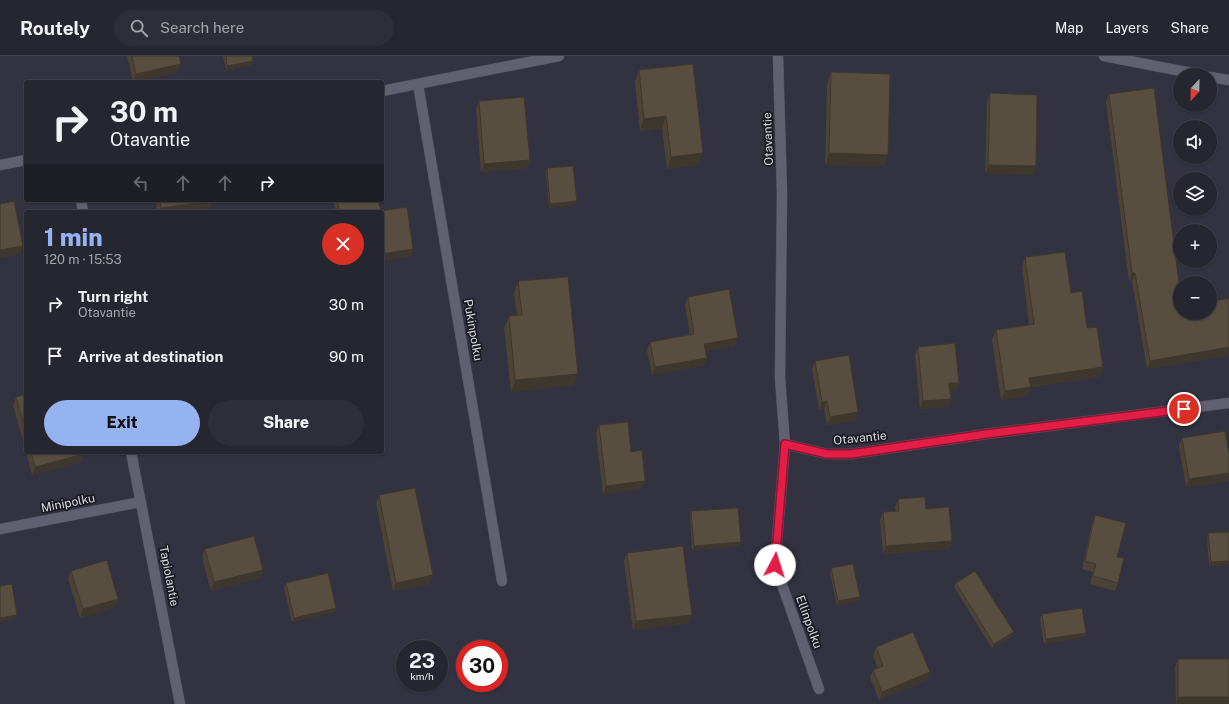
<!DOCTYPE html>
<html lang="en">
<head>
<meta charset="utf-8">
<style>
	body { margin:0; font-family:"Public Sans",sans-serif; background:#2e2e38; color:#f1f3f6; height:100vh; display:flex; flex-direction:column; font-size:15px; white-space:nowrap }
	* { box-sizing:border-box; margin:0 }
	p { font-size:13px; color:#a4a5ab }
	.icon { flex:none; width:22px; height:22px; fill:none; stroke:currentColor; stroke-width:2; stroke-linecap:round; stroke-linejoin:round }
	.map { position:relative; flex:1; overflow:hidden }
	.drawer { position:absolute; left:24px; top:154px; width:360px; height:244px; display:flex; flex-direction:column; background:#262630; border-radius:4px; box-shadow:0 1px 3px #0004,0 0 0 1px #42434c }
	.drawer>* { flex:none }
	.top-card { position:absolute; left:24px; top:24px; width:360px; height:122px; border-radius:4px; box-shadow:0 1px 3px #0004,0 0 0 1px #42434c; background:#262630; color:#f1f3f6; overflow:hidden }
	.needle { width:26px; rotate:202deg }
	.fabs { position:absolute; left:1173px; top:12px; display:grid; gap:8px }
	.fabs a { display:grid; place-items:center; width:44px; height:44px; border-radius:50%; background:#262630; box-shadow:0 1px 3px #0004,0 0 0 1px #42434c; font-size:20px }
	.speed { position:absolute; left:396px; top:584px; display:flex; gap:8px; font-size:20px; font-weight:700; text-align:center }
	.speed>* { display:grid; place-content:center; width:52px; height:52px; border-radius:50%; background:#262630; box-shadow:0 1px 3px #0004,0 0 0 1px #42434c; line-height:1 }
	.speed small { font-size:10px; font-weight:400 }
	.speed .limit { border:6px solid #d22; background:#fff; color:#111 }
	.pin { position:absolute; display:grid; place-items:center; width:34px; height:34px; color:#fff; margin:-17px; border:2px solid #fff; border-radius:50%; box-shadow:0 1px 4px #0007 }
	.me { position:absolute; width:44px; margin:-22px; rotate:5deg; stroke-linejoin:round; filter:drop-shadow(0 0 3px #0008) }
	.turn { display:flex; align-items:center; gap:14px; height:84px; padding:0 20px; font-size:18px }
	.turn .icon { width:52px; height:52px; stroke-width:2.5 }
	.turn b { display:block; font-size:28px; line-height:34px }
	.lanes { display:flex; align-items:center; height:38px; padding:0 20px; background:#0003; justify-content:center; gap:20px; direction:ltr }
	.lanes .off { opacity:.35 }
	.round { display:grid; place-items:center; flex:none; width:42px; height:42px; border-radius:21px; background:#2e2e38 }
	.summary { display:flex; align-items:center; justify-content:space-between; height:68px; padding:0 20px }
	h1 { font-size:24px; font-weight:800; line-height:30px; color:#95b2f1 }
	.primary-button { display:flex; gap:8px; margin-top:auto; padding:8px 20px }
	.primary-button a { flex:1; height:46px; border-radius:24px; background:#95b2f1; color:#111; font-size:16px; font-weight:800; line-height:46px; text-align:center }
	.primary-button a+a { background:#2e2e38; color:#f1f3f6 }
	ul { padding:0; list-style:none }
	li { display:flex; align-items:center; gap:12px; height:52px; padding:0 20px }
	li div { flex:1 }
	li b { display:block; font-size:15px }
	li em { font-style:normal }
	header { display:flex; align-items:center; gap:24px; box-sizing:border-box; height:56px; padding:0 20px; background:#262630; border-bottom:1px solid #42434c }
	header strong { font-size:19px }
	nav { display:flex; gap:22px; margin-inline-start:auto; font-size:14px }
	.search { width:280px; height:36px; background:#2e2e38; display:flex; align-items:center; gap:10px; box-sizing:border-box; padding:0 14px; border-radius:22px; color:#a4a5ab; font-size:15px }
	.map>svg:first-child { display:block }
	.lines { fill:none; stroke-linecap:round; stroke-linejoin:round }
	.minor-casing { stroke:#4f4e5b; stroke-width:11 }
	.minor { stroke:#606070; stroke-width:10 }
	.wall { fill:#4c4337 }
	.shaded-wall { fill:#3e372d }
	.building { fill:#584e40; stroke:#3e372d }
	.route-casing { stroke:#92132f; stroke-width:10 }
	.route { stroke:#e11d48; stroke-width:7 }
	.labels { text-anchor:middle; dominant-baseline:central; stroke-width:3.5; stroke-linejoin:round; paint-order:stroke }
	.street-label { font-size:12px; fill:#d8d8e2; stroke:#1b1a21 }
</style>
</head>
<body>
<header>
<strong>Routely</strong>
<div class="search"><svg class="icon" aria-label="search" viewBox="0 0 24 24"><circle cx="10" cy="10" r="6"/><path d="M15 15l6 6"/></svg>Search here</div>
<nav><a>Map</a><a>Layers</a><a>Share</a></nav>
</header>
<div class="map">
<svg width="1229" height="648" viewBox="0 0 1229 648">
	<rect width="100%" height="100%" fill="#323240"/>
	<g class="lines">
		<!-- minor casing -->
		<g class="minor-casing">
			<g id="minor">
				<polyline points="778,0 782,138 780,322 785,388 827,398 851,398 986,378 1229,347"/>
				<polyline points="1104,0 1202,19"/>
				<polyline points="1210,21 1229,24"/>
				<polyline points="418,28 502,525"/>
				<polyline points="382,35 559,0"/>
				<polyline points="0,109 26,104"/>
				<polyline points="81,144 83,156"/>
				<polyline points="785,388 775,509 819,633"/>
				<polyline points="131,396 180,648"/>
				<polyline points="0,473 141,446"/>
			</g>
		</g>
		<!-- minor -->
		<use href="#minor" class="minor"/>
	</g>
	<!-- wall -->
	<g class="wall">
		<polygon points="127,0 179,0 181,8 178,16 133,26"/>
		<polygon points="223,0 252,0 252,9 226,14"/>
		<polygon points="639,14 699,109 667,113 662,72 640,75 635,26"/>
		<polygon points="831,16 888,99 884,110 825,109 827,28"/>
		<polygon points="990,37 1033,119 985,117 987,46"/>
		<polygon points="1109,38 1180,257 1229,242 1229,299 1147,313 1132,225 1129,225 1106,46"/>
		<polygon points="479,45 530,104 527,112 481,116 476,53"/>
		<polygon points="547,112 575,149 549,152 546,116"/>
		<polygon points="156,144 212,144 209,154 189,156 157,156"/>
		<polygon points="333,144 378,144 381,155 407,151 413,193 411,200 382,205 382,156 336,156"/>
		<polygon points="1025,201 1071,237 1087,272 1103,311 1099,321 1030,331 1027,340 1001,344 992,284 996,274 1029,269 1022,211"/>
		<polygon points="518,225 574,329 511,336 504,272 509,260 517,259 514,237"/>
		<polygon points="688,241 735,290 705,295 704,310 652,319 647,295 650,286 690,279 685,249"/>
		<polygon points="918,291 956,335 950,335 951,343 948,351 920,353 915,299"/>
		<polygon points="815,305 858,356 855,365 827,369 824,353 819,354 812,313"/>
		<polygon points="26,338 26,395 13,349 16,341"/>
		<polygon points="599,369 631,396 642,433 603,438 596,378"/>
		<polygon points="1182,382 1229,425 1186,431 1179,390"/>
		<polygon points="26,396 83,396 81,406 32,419"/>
		<polygon points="379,439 430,528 393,535 376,447"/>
		<polygon points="898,443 926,453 952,485 949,493 883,498 880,464 883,456 896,455 895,451"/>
		<polygon points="691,455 739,490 692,494 690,459"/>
		<polygon points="1095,459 1117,501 1118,527 1115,535 1090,528 1093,516 1082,513 1092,468"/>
		<polygon points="1229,476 1229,509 1209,510 1207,482 1208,477"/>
		<polygon points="205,493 263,514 260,522 211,535 202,501"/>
		<polygon points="627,497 689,567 633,574 624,505"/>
		<polygon points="831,512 860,541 858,545 837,550 830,516"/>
		<polygon points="71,515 118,543 115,551 80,562 68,523"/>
		<polygon points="286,527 335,556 292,566 284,532"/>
		<polygon points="956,527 1014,576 1012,580 992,592 954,531"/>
		<polygon points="1042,558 1084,581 1044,588 1040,563"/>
		<polygon points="876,591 927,624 879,644 870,622 873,614 878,612 873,600"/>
		<polygon points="1178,603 1229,648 1176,648 1175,611"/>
	</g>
	<!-- shaded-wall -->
	<g class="shaded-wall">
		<polygon points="253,5 252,9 226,14 227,10"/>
		<polygon points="181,8 178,16 133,26 136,18"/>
		<polygon points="666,60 662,72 640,75 644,63"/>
		<polygon points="703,97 699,109 667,113 671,101"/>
		<polygon points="829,97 888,99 884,110 825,109"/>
		<polygon points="530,104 527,112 481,116 484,108"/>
		<polygon points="988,109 1036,110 1033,119 985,117"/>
		<polygon points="212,145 209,154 189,156 159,156 161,152"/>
		<polygon points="577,145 575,149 549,152 550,148"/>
		<polygon points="23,190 20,198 0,202 0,194"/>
		<polygon points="413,193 411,200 382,205 382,198"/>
		<polygon points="1132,217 1135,217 1132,225 1129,225"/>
		<polygon points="738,282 735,290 701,296 704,288"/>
		<polygon points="1229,291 1229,299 1147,313 1150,305"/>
		<polygon points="707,302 704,310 652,319 655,311"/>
		<polygon points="1103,311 1099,321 1026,331 1029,322"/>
		<polygon points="578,318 574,329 511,336 515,324"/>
		<polygon points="949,327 959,327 956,335 946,336"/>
		<polygon points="1031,331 1027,340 1001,344 1005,335"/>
		<polygon points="951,343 948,351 920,353 923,345"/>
		<polygon points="827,345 824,353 819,354 822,346"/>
		<polygon points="858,356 855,365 827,369 830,361"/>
		<polygon points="84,398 81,406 32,419 35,411"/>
		<polygon points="1229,417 1229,425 1186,431 1189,423"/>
		<polygon points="645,425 642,433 603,438 606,430"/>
		<polygon points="952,485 949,493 883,498 886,490"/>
		<polygon points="741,486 739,490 692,494 694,490"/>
		<polygon points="1229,505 1229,509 1209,510 1211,506"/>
		<polygon points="263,514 260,522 211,535 214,526"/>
		<polygon points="433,519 430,528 393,535 396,527"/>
		<polygon points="860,541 858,545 837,550 838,545"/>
		<polygon points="118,543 115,551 80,562 83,553"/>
		<polygon points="336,552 335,556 292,566 294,562"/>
		<polygon points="17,559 15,563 0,566 0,562"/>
		<polygon points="692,559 689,567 633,574 636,565"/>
		<polygon points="1014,576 1012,580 992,592 994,588"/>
		<polygon points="1086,577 1084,581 1044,588 1046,583"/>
		<polygon points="930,616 927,624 879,644 882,636"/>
		<polygon points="1178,641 1229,641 1229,648 1176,648"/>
	</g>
	<!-- building -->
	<g class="building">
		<polygon points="132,0 179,0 181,8 136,18"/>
		<polygon points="226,0 252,0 253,5 227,10"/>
		<polygon points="693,8 703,97 671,101 666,60 644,63 639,14"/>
		<polygon points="831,16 890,18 888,99 829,97"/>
		<polygon points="1154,32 1180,235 1180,257 1210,257 1210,246 1229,242 1229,291 1150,305 1135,217 1132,217 1109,38"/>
		<polygon points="990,37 1037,39 1036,110 988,109"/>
		<polygon points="524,41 530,104 484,108 479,45"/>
		<polygon points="573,110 577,145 550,148 547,112"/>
		<polygon points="160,144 212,144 212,145 161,152"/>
		<polygon points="337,144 378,144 381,155 407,151 413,193 382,198 382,156 340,156"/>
		<polygon points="14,145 23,190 0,194 0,148"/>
		<polygon points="1065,196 1071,237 1082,235 1087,272 1097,271 1103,311 1029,322 1031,331 1005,335 996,274 1034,268 1025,201"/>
		<polygon points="568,221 578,318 515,324 509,260 522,259 518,225"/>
		<polygon points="729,233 738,282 704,288 707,302 655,311 650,286 694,278 688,241"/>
		<polygon points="955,287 959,327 949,327 951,343 923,345 918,291"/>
		<polygon points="849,299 858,356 830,361 827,345 822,346 815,305"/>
		<polygon points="26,338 26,376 16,341"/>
		<polygon points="628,366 631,396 642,394 645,425 606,430 599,369"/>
		<polygon points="1225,375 1229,398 1229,417 1189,423 1182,382"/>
		<polygon points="31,396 83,396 84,398 35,411"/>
		<polygon points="415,432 433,519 396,527 379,439"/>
		<polygon points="925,441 926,453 949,451 952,485 886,490 883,456 899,455 898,443"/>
		<polygon points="738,452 741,486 694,490 691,455"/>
		<polygon points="1095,459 1126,467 1117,501 1124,502 1118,527 1093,520 1096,508 1085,505"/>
		<polygon points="1229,476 1229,505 1211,506 1208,477"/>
		<polygon points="254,480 263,514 214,526 205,493"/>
		<polygon points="683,490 692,559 636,565 627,497"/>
		<polygon points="107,504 118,543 83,553 71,515"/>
		<polygon points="853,508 860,541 838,545 831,512"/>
		<polygon points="975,515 1014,576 994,588 956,527"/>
		<polygon points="328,517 336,552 294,562 286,527"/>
		<polygon points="12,528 17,559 0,562 0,530"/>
		<polygon points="1082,552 1086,577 1046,583 1042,558"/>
		<polygon points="913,576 930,616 882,636 873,614 883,610 876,591"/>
		<rect x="1178" y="603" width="51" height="38"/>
	</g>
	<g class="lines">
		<!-- route casing -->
		<g class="route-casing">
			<polyline id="route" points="775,509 785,388 827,398 851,398 986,378 1184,353"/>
		</g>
		<!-- route -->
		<use href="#route" class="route"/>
	</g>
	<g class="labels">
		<!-- street labels -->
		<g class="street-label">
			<text transform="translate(768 83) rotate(-92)">Otavantie</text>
			<text transform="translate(473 274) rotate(80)">Pukinpolku</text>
			<text transform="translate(860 382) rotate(-6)">Otavantie</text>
			<text transform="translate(68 447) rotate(-11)">Minipolku</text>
			<text transform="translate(169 520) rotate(79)">Tapiolantie</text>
			<text transform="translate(809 566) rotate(70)">Ellinpolku</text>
		</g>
	</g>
</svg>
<div class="fabs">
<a><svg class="needle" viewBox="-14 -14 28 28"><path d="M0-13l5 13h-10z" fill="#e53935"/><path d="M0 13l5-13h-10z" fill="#a4a5ab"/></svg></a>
<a><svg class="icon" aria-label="sound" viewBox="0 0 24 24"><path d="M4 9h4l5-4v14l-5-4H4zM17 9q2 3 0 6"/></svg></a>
<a><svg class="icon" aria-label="layers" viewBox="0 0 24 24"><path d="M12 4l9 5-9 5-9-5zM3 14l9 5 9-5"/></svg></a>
<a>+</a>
<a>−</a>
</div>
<div class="speed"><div>23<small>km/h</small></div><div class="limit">30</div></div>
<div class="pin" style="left:1184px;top:353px;background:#d93025"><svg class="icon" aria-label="arrive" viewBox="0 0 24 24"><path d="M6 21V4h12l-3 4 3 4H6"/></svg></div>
<svg class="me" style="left:775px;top:509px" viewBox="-20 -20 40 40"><circle r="19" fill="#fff"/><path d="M0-13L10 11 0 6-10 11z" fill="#e11d48"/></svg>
<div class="top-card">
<div class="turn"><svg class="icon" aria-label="right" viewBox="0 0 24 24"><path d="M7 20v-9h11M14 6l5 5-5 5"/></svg><div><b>30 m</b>Otavantie</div></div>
<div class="lanes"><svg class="icon off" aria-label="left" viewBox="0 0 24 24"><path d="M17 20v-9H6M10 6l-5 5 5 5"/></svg><svg class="icon off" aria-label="ahead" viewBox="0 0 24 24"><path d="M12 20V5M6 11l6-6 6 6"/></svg><svg class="icon off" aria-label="ahead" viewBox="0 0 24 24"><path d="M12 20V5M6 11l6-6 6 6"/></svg><svg class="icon" aria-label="right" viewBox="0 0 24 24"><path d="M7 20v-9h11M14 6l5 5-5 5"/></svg></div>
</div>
<section class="drawer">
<div class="summary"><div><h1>1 min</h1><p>120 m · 15:53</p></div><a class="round" style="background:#d93025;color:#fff"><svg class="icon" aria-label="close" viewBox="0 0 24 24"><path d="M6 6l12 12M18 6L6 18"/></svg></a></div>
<ul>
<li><svg class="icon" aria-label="right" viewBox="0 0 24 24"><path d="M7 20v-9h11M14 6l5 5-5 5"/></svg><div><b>Turn right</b><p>Otavantie</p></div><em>30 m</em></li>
<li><svg class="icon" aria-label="arrive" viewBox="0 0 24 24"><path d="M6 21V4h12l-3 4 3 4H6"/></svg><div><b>Arrive at destination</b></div><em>90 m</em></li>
</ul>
<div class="primary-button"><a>Exit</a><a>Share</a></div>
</section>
</div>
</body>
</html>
